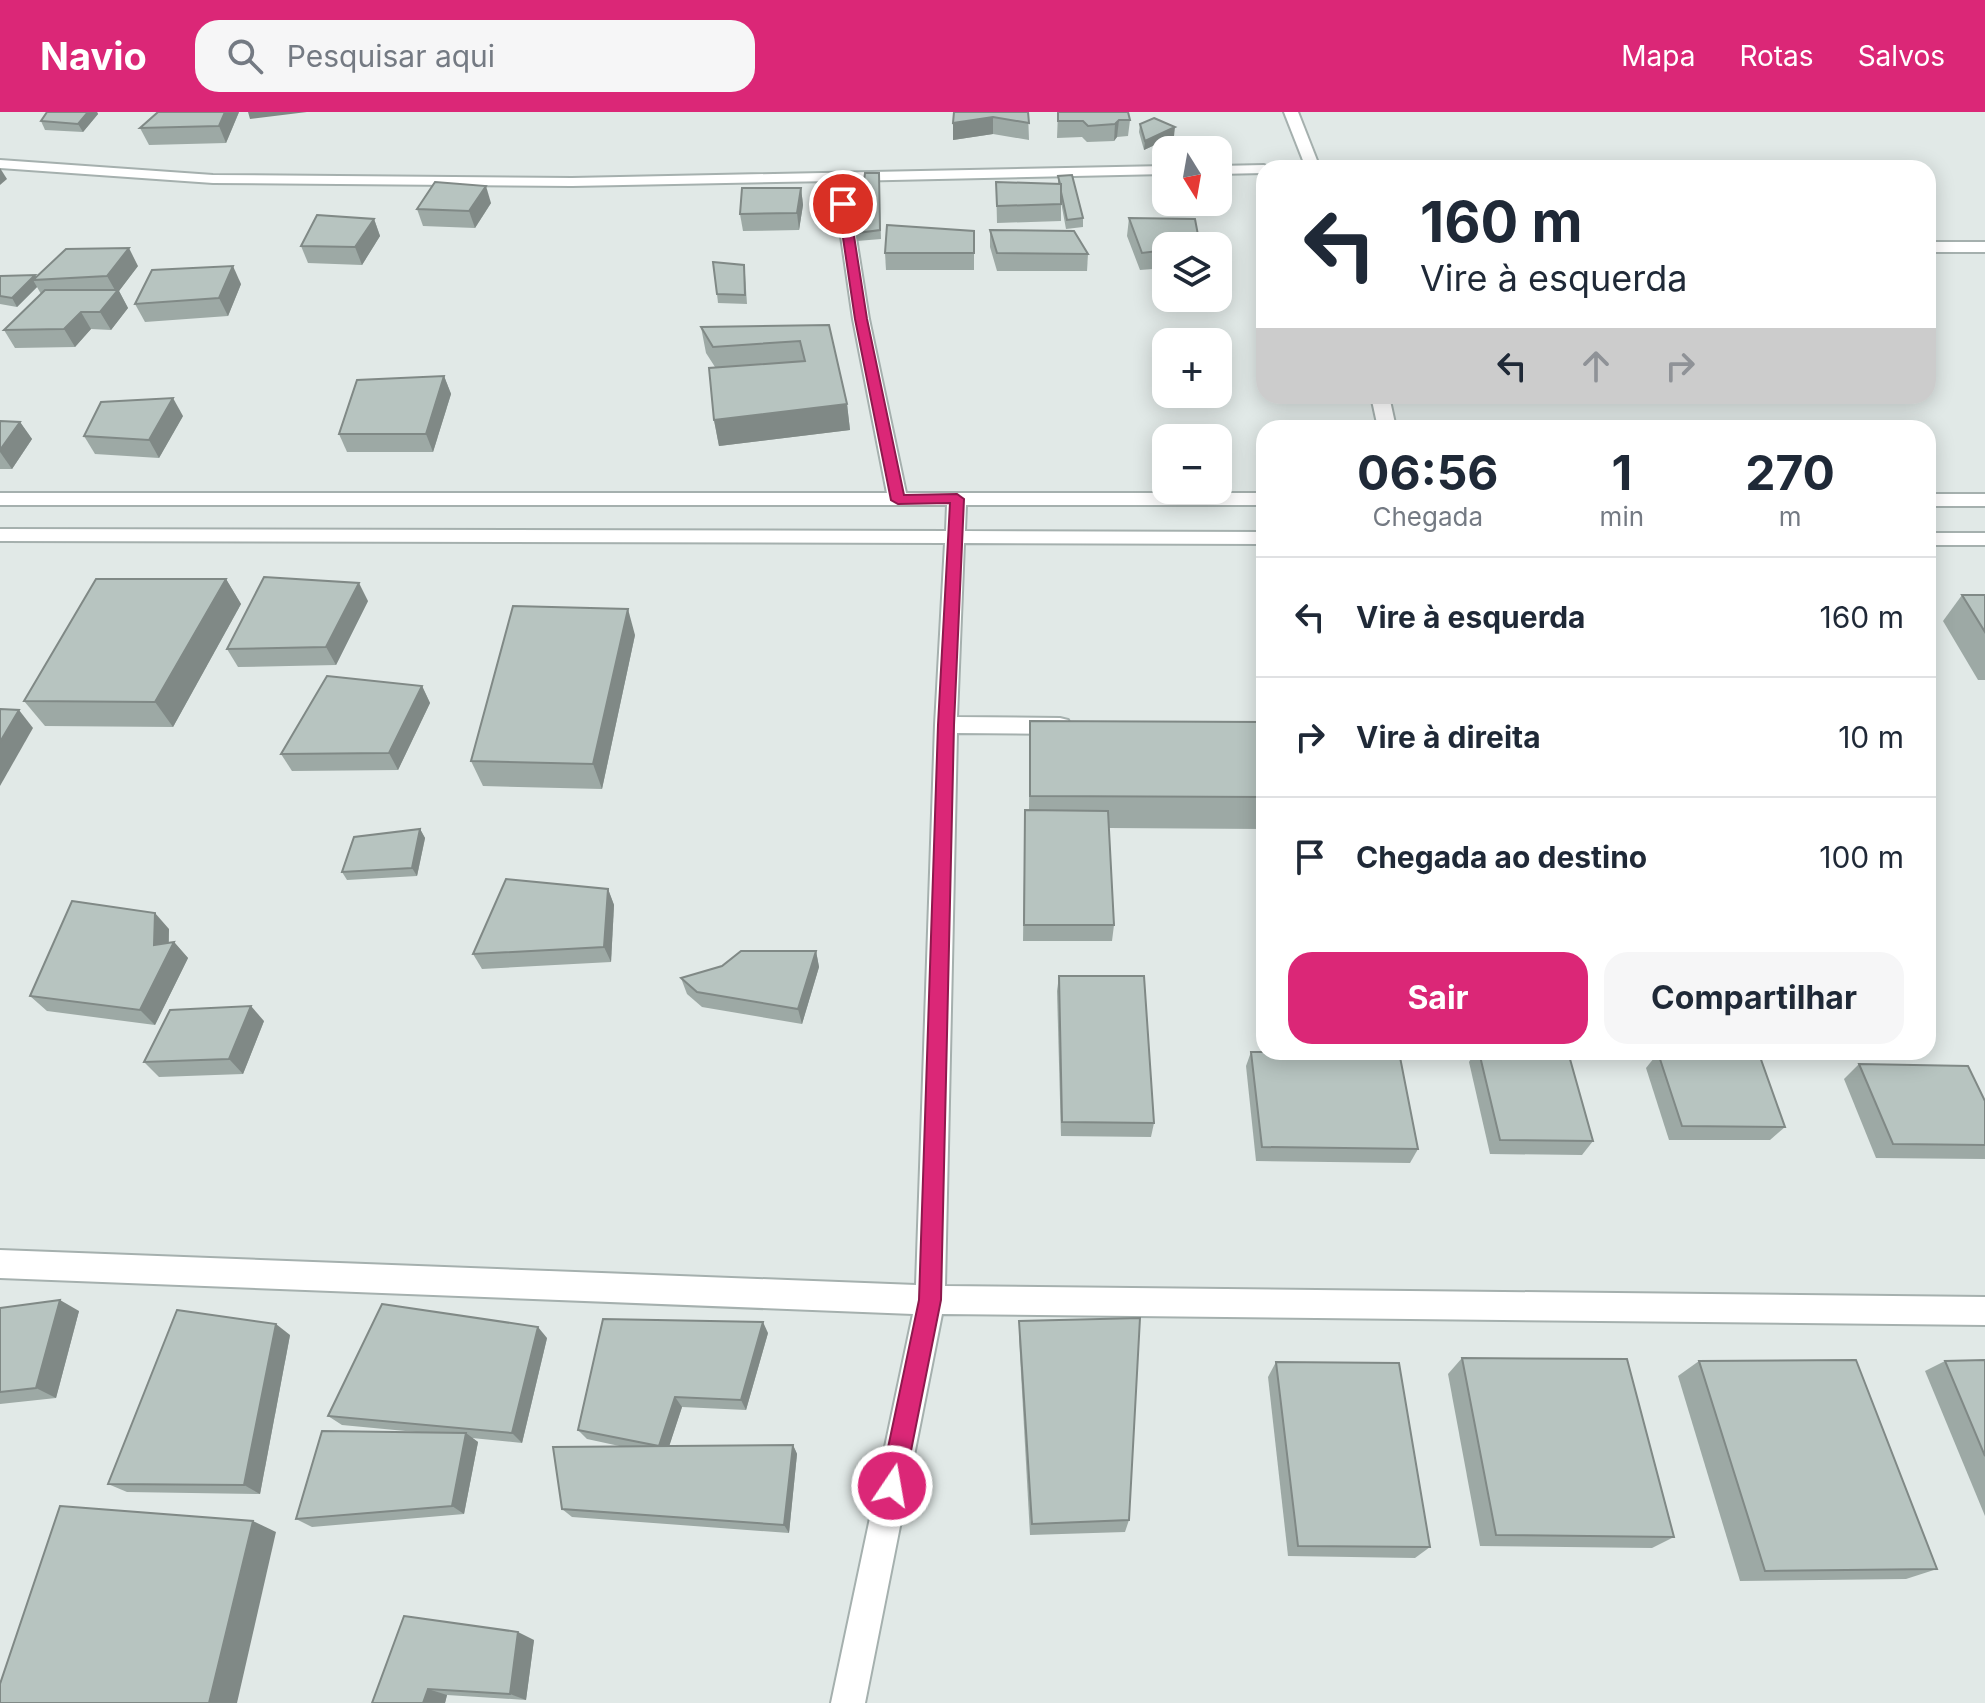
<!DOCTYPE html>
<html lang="pt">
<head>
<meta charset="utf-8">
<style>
	body { margin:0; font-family:Inter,sans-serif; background:#f6f6f7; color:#1f2937; height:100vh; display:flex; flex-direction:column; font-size:30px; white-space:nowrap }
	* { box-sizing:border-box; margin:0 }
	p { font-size:26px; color:#747a83 }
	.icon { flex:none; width:44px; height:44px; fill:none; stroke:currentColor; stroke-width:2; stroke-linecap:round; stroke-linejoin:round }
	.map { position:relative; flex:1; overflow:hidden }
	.panel { position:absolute; left:1256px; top:308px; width:680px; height:640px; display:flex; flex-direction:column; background:#fff; border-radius:24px; box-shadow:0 4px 20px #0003 }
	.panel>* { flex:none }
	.hud { position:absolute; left:1256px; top:48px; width:680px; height:244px; border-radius:24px; box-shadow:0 4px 20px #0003; background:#fff; color:#1f2937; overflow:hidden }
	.needle { width:52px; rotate:169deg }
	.buttons { position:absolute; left:1152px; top:24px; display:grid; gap:16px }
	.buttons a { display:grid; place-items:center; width:80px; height:80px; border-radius:16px; background:#fff; box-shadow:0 4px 20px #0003; font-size:40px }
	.pin { position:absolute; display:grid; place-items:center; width:68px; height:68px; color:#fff; margin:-34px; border:4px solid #fff; border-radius:50%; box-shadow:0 2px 8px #0007 }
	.me { position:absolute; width:88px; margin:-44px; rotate:12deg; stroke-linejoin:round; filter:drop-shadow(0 0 6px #0008) }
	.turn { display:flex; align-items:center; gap:28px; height:168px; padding:0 32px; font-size:36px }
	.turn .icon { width:104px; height:104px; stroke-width:2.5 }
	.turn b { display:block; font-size:56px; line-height:68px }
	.lanes { display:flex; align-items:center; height:76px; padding:0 32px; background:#0003; justify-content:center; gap:40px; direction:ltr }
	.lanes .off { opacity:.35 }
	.eta { display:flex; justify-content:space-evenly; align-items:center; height:136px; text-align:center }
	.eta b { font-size:48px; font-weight:700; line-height:56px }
	.primary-button { display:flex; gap:16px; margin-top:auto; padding:16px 32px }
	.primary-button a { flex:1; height:92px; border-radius:24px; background:#db2777; color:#fff; font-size:32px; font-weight:700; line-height:92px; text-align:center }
	.primary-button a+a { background:#f6f6f7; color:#1f2937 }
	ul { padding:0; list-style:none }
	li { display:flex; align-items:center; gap:24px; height:120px; padding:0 32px; border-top:2px solid #e0e1e3 }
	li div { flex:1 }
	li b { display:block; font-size:30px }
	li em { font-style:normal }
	header { display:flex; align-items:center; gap:48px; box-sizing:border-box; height:112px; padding:0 40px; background:#db2777; color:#fff }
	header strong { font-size:38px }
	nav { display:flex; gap:44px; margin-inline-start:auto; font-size:28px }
	.search { width:560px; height:72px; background:#f6f6f7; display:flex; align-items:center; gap:20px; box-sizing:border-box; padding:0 28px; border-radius:24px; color:#747a83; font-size:30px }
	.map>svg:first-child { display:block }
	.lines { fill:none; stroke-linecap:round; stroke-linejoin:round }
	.minor-casing { stroke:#a5b0ae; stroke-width:4 }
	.minor { fill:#fff; fill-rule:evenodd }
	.wall { fill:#9da9a5 }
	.shaded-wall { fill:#808986 }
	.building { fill:#b7c4c0; stroke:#808986; stroke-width:2 }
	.route { fill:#db2777; stroke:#8e194d; stroke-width:2 }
</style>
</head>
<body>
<header>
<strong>Navio</strong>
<div class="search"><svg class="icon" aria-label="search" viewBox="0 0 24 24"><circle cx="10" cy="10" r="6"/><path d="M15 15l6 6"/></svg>Pesquisar aqui</div>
<nav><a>Mapa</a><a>Rotas</a><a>Salvos</a></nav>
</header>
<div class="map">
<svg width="1985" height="1591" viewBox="0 0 1985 1591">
	<rect width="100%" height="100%" fill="#e1e9e7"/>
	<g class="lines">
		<!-- minor casing -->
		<g class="minor-casing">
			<g id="minor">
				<polygon points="1284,0 1298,0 1320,56 1306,56"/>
				<polygon points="0,48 213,63 572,66 1166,54 1166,62 847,69 869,207 906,381 1264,381 1264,393 966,393 965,419 1264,420 1264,432 964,431 957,605 1060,606 1068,608 1071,614 1068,620 1060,622 957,621 945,1174 1985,1185 1985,1213 942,1202 865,1591 831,1591 913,1202 0,1166 0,1138 916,1173 935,613 945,431 0,429 0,417 946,419 947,393 0,393 0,381 887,381 853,207 833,69 572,74 213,71 0,56"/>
				<polygon points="1264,53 1270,56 1264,56 1264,61 1218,62 1218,54"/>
				<rect x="1928" y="130" width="57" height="10"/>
				<polygon points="1371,284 1389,284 1396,316 1378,316"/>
				<rect x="1928" y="382" width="57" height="12"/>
				<rect x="1928" y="421" width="57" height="12"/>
			</g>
		</g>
		<!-- minor -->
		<use href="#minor" class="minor"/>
	</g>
	<!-- wall -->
	<g class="wall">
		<polygon points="47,0 97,0 98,2 83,20 45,18 41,9"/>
		<polygon points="239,0 226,31 149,33 140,16"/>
		<polygon points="1028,0 1029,28 993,22 953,28 953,11"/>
		<polygon points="1058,0 1130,8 1128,24 1117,25 1114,29 1087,30 1082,25 1057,26"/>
		<polygon points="1140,12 1174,24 1144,38 1139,20"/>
		<polygon points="879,61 881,127 857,129 857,121"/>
		<polygon points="1058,64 1083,106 1083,115 1066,117 1061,90 1061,109 997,111 996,70 1058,72"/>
		<polygon points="801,76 803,93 799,118 743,119 740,102"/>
		<polygon points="491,91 475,116 423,114 417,97"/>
		<polygon points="1129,106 1198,123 1197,134 1166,134 1166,156 1140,158 1127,124"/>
		<polygon points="374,107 380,124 362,153 308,151 301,134"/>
		<polygon points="990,118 1088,142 1087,159 997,159 990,135"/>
		<polygon points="974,119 974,158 886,158 885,141"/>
		<polygon points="138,154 119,179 128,196 111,218 91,217 75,235 15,236 4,218 41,182 37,175 17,195 0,192 0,164 36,165"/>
		<polygon points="745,162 747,192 718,191 717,182"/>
		<polygon points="241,172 228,204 145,210 135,192"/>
		<polygon points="829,213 847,292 850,318 719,334 714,308 715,255 706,241 701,215"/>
		<polygon points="444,264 451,282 433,340 347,340 339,322"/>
		<polygon points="183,304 159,346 95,342 84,324"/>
		<polygon points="0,309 20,310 32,327 12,357 0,357"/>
		<polygon points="226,467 241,492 173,615 45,614 24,589"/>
		<polygon points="1962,483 1985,483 1985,568 1978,568 1943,509"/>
		<polygon points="368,489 336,553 238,555 227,537"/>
		<polygon points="635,523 602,677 483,674 471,649"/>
		<polygon points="422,574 430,591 398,658 292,659 281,642"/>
		<polygon points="1030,609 1264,610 1264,717 1109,716 1114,813 1112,829 1023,829 1025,698 1029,698"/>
		<polygon points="420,717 425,726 417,764 347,768 342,760"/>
		<polygon points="608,777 614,793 611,850 482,857 473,842"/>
		<polygon points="169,817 169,831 174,830 188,846 155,913 47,899 30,884"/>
		<polygon points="816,839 819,855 802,912 702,895 687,882 681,866 722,854"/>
		<polygon points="1059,864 1154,1011 1151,1025 1061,1024 1057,879"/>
		<polygon points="264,909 243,962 159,965 144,950"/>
		<polygon points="1251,940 1418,1037 1410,1051 1256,1049 1246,954"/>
		<polygon points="1475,940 1568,940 1593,1029 1582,1043 1490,1042 1469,950"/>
		<polygon points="1658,941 1785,1015 1770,1028 1669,1028 1646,956"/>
		<polygon points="1859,952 1985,989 1985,1047 1876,1046 1844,967"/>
		<polygon points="0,1196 79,1199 56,1286 0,1292"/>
		<polygon points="1019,1209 1129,1408 1125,1420 1030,1423 1019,1225"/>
		<polygon points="768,1221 746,1298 682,1295 669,1334 793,1333 797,1342 789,1421 572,1405 562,1397 624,1335 587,1327 578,1318"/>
		<polygon points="290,1223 260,1382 127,1380 108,1372"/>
		<polygon points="547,1226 522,1331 472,1326 478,1330 464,1402 312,1415 296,1407 416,1320 342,1313 328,1304"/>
		<polygon points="1462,1246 1674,1425 1652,1436 1480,1434 1448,1262"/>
		<polygon points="1985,1248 1985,1404 1925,1259 1945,1249"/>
		<polygon points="1699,1249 1937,1457 1906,1467 1740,1469 1678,1264"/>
		<polygon points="1276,1250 1430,1435 1415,1446 1288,1444 1268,1265"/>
		<polygon points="534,1528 526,1588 447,1583 445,1591 372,1591"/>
	</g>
	<!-- shaded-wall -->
	<g class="shaded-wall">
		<polygon points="88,0 97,0 98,2 83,20 78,12"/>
		<polygon points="225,0 239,0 226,31 219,14"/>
		<polygon points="248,0 307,0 250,7"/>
		<polygon points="993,5 993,22 953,28 953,11"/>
		<polygon points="1119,8 1117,25 1114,29 1115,12"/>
		<polygon points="1175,15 1174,24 1144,38 1145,29"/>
		<polygon points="0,56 7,67 0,73"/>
		<polygon points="486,74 491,91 475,116 469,99"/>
		<polygon points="801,76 803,93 799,118 797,101"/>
		<polygon points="374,107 380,124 362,153 355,135"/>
		<polygon points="129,136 138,154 119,179 128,196 111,218 100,200 116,180 107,164"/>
		<polygon points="233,154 241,172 228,204 219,186"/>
		<polygon points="35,163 38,168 33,168 37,175 17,195 12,186"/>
		<polygon points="81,200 91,217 75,235 64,217"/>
		<polygon points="444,264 451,282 433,340 426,322"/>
		<polygon points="173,286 183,304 159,346 149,328"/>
		<polygon points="847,292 850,318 719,334 714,308"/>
		<polygon points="20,310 32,327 12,357 0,340 0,338"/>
		<polygon points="226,467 241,492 173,615 155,590"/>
		<polygon points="359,471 368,489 336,553 326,535"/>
		<polygon points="628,497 635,523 602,677 593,652"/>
		<polygon points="422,574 430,591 398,658 389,641"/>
		<polygon points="19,598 33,616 0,674 0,630"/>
		<polygon points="420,717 425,726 417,764 412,756"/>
		<polygon points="608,777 614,793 611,850 604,835"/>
		<polygon points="155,801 169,817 168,842 174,830 188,846 155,913 140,898 154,833"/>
		<polygon points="816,839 819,855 802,912 798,897"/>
		<polygon points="251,894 264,909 243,962 229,947"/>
		<polygon points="60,1188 79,1199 56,1286 36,1276"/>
		<polygon points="763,1210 768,1221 746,1298 741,1288"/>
		<polygon points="276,1212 290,1223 260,1382 244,1373"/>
		<polygon points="538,1215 547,1226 522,1331 512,1321"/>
		<polygon points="675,1285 682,1295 666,1344 659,1334"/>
		<polygon points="466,1321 478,1330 464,1402 452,1394"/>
		<polygon points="793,1333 797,1342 789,1421 784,1413"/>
		<polygon points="253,1409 276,1420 237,1591 209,1591"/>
		<polygon points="518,1520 534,1528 526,1588 510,1582"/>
		<polygon points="428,1577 447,1583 445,1591 423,1591"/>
	</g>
	<!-- building -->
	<g class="building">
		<polygon points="47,0 88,0 78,12 41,9"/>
		<polygon points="158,0 225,0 219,14 140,16"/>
		<polygon points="954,0 1028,0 1029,11 993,5 953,11"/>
		<polygon points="1058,0 1128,0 1130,8 1119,8 1115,12 1088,14 1083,9 1058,9"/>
		<polygon points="1154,6 1175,15 1145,29 1140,12"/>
		<polygon points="865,61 879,61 880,118 857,121"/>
		<polygon points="1072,63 1083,106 1067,108 1061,80 1061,72 1060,72 1058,64"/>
		<polygon points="435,70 486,74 469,99 417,97"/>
		<polygon points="996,70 1061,72 1061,92 997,94"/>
		<polygon points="742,76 801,76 797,101 740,102"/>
		<polygon points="317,103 374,107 355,135 301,134"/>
		<polygon points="1129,106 1195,107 1198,123 1180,124 1182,134 1166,134 1166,138 1142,141"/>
		<polygon points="887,113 974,119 974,141 885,141"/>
		<polygon points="990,118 1074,119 1088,142 997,141"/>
		<polygon points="129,136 107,164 33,168 66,137"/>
		<polygon points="713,150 744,153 745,183 717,182"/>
		<polygon points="233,154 219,186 135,192 152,158"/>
		<polygon points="35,163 12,186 0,184 0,164"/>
		<polygon points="45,178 118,178 100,200 81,200 64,217 4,218"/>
		<polygon points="829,213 847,292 714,308 709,256 805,249 800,229 713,235 701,215"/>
		<polygon points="444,264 426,322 339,322 357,268"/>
		<polygon points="173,286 149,328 84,324 101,290"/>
		<polygon points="0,309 20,310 0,338"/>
		<polygon points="264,465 359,471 326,535 227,537"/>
		<polygon points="96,467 226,467 155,590 24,589"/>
		<polygon points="1962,483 1985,483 1985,520"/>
		<polygon points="513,494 628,497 593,652 471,649"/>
		<polygon points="327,564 422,574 389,641 281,642"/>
		<polygon points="0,597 19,598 0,630"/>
		<polygon points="1030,609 1264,610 1264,685 1030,684"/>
		<polygon points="1025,698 1108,699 1114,813 1024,813"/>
		<polygon points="420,717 412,756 342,760 354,725"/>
		<polygon points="506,767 608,777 604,835 473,842"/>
		<polygon points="72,789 155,801 154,833 174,830 140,898 30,884"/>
		<polygon points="741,839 816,839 798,897 697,880 681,866 722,854"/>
		<polygon points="1059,864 1144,864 1154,1011 1062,1010"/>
		<polygon points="251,894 229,947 144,950 170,898"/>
		<polygon points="1251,940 1399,940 1418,1037 1262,1035"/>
		<polygon points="1479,940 1568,940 1593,1029 1500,1028"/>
		<polygon points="1658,941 1759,942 1785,1015 1682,1014"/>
		<polygon points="1859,952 1968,954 1985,989 1985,1033 1893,1032"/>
		<polygon points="60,1188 36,1276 0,1280 0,1196"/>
		<polygon points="382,1192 538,1215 512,1321 328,1304"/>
		<polygon points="177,1198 276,1212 244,1373 108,1372"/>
		<polygon points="1140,1206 1129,1408 1032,1412 1019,1209"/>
		<polygon points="603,1207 763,1210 741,1288 675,1285 659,1334 578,1318"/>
		<polygon points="1462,1246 1627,1247 1674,1425 1496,1423"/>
		<polygon points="1856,1248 1937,1457 1765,1459 1699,1249"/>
		<polygon points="1985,1248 1985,1344 1945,1249"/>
		<polygon points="1276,1250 1399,1251 1430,1435 1298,1434"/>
		<polygon points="322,1319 466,1321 452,1394 296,1407"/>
		<polygon points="793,1333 784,1413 562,1397 553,1335"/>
		<polygon points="60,1394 253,1409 209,1591 0,1591 0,1572"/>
		<polygon points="404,1504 518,1520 510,1582 428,1577 423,1591 372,1591"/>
	</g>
	<!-- route -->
	<polygon class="route" points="843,89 849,92 867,207 904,383 957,382 964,387 954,613 941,1188 904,1374 901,1383 892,1386 884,1383 880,1374 919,1188 938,613 950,391 898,392 891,388 855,207 838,92"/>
</svg>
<div class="buttons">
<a><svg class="needle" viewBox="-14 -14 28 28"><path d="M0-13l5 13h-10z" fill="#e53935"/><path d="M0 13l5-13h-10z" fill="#747a83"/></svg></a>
<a><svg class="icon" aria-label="layers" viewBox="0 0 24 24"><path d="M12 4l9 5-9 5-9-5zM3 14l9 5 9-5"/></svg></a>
<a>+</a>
<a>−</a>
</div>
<div class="pin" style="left:843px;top:92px;background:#d93025"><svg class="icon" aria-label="arrive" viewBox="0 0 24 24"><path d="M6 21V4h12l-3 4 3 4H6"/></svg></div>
<svg class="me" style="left:892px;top:1374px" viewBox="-20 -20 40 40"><circle r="17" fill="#db2777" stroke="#fff" stroke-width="3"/><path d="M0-11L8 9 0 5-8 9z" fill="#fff"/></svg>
<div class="hud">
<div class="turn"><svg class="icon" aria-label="left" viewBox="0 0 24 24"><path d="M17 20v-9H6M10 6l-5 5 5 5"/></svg><div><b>160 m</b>Vire à esquerda</div></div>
<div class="lanes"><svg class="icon" aria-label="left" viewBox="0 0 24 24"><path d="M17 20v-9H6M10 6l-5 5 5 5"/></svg><svg class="icon off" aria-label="ahead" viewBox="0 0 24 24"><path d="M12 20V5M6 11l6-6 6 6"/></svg><svg class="icon off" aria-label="right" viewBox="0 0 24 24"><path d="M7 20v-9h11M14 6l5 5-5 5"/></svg></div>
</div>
<section class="panel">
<div class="eta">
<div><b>06:56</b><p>Chegada</p></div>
<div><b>1</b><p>min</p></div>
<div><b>270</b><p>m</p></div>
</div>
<ul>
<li><svg class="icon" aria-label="left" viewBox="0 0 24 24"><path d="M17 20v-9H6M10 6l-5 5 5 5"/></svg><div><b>Vire à esquerda</b></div><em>160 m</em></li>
<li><svg class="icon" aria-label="right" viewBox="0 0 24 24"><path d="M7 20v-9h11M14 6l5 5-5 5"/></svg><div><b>Vire à direita</b></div><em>10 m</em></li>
<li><svg class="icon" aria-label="arrive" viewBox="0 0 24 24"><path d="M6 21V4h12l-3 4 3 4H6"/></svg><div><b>Chegada ao destino</b></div><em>100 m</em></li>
</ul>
<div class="primary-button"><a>Sair</a><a>Compartilhar</a></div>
</section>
</div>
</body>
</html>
